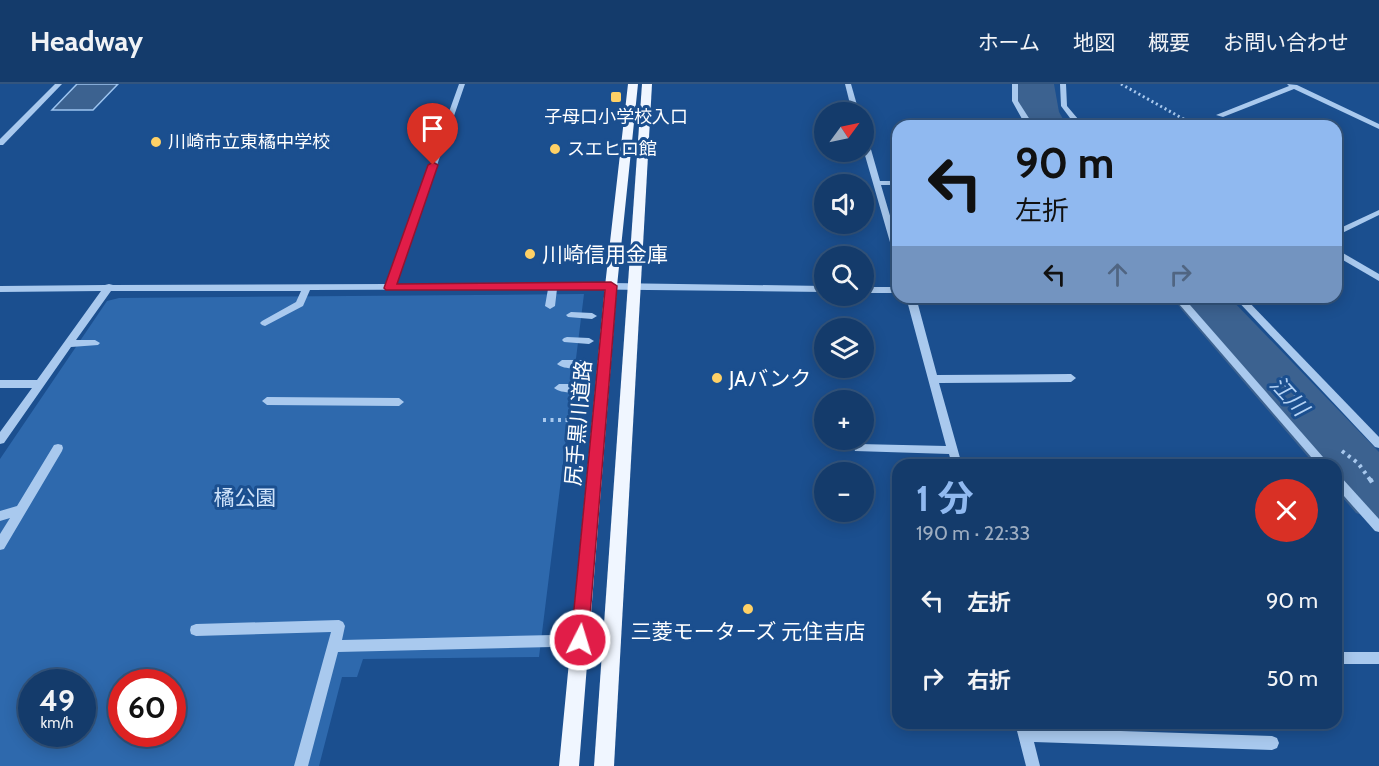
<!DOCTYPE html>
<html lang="ja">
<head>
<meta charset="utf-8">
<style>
	body { margin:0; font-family:Cabin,"Noto Sans JP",sans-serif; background:#1d4271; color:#f1f3f6; height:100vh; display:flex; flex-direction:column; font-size:22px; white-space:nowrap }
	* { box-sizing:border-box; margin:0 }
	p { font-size:20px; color:#9dadc1 }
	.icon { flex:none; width:33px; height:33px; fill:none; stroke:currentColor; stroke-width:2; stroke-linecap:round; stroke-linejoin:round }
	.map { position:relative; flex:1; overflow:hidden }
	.sheet { position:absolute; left:892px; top:375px; width:450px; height:270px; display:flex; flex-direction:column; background:#143b6b; border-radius:18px; box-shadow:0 3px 15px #0003,0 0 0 2px #33557e }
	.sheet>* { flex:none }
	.banner { position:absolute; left:892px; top:36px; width:450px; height:183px; border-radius:18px; box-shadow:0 3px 15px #0003,0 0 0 2px #33557e; background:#90b9f0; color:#111; overflow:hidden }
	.needle { width:39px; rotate:57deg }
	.buttons { position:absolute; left:814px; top:18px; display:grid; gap:12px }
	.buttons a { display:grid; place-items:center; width:60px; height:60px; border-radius:50%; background:#143b6b; box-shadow:0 3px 15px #0003,0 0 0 2px #33557e; font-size:30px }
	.speed { position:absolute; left:18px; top:585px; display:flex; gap:12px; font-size:30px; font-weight:700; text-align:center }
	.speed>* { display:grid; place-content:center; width:78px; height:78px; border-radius:50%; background:#143b6b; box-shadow:0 3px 15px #0003,0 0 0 2px #33557e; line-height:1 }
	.speed small { font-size:15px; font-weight:400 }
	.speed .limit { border:9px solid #d22; background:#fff; color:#111 }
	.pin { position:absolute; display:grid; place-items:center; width:51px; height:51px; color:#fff; margin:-62px -26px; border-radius:50% 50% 50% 0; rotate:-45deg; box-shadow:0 0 6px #0007 }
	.pin .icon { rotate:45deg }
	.me { position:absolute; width:66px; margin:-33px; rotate:5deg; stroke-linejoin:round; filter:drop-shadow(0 0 4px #0008) }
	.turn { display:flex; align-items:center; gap:21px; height:126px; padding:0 24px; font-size:27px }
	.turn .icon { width:78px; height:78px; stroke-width:2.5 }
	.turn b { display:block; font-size:42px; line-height:51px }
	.lanes { display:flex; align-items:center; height:57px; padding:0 24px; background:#0003; justify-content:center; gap:30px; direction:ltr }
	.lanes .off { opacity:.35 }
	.round { display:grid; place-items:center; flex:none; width:63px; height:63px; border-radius:32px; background:#1d4271 }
	.head { display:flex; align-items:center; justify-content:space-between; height:102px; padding:0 24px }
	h1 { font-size:36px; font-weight:700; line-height:45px; color:#90b9f0 }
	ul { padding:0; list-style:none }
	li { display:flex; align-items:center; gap:18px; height:78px; padding:0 24px }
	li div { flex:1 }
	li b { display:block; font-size:22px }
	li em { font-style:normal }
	header { display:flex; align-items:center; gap:36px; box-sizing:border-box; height:84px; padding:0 30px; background:#143b6b; border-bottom:2px solid #33557e }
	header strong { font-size:28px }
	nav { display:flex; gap:33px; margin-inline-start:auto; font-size:21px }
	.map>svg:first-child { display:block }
	.green { fill:#2e69ad; fill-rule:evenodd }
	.water { fill:#3c6290; stroke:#9cc4f0; stroke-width:1.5 }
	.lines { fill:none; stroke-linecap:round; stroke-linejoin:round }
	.river { fill:#3c6290; fill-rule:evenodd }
	.path-far2 { stroke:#a9c9ee; stroke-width:3; stroke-dasharray:2 3; stroke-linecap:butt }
	.path-far1 { stroke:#a9c9ee; stroke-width:4; stroke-dasharray:3 4.5; stroke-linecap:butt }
	.path { stroke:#a9c9ee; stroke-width:4.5; stroke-dasharray:4 5; stroke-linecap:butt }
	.minor { fill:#a9c9ee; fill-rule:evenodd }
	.major { fill:#f0f6ff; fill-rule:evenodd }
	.route { fill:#e11d48; stroke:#92132f; stroke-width:1.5 }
	.poi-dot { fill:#ffd166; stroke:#1b4f8f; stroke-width:2 }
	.labels { text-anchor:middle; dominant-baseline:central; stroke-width:6; stroke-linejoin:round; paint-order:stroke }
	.far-poi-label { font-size:18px; fill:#fff; stroke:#1b4f8f; text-anchor:start }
	.poi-label { font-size:21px; fill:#fff; stroke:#1b4f8f; text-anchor:start }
	.street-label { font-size:21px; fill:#fff; stroke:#1b4f8f }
	.park-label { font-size:21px; fill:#cfe3fa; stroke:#1b4f8f }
	.water-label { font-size:22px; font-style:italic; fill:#b5d3f5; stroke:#1b4f8f }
</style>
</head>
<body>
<header>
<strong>Headway</strong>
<nav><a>ホーム</a><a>地図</a><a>概要</a><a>お問い合わせ</a></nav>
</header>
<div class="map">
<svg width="1379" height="682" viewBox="0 0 1379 682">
	<rect width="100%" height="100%" fill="#1b4f8f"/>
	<!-- green -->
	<path class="green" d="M 584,210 L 539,573 L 363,575 L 357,593 L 342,593 L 319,682 L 0,682 L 0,375 L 107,217 L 119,214 ZM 32,598 L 82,598 L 82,650 L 32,650 ZM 122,598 L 172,598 L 172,650 L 122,650 Z"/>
	<!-- water -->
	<polygon class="water" points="77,0 118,0 93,26 52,26"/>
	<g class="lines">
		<!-- river -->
		<g class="river">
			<polygon points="1016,0 1054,0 1059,28 1067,42 1025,42 1019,28"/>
			<polygon points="1173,213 1229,213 1379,368 1379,437 1356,429 1336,406 1336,381 1315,381 1181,225"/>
		</g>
		<!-- path-far2 -->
		<polyline class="path-far2" points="1121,0 1196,42"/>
		<!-- path-far1 -->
		<g class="path-far1">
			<polyline points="1280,294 1301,318"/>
			<polyline points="543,336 575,336"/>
			<polyline points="1342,367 1358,379 1371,397"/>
		</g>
		<!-- path -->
		<polyline class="path" points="1370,395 1373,400"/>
		<!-- minor -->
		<g class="minor">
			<polygon points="55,0 62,0 3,61 0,61 0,55"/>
			<polygon points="459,0 465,0 396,200 611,199 825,202 825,208 557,205 555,222 550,225 545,222 548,205 310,206 303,222 265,242 262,241 260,239 262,237 296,218 301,207 111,207 76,256 95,256 100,259 98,261 71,263 4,359 0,360 0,348 32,304 0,304 0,296 37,296 101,207 0,208 0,202 105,201 109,200 113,201 387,200"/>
			<polygon points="845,0 851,0 859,28 852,28"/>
			<polygon points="1012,0 1018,0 1018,17 1034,42 1026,42 1012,17"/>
			<polygon points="1060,0 1066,0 1067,22 1084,42 1076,42 1061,22"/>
			<polygon points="1287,0 1297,1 1379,40 1379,45 1294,5 1223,33 1216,31 1289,2"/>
			<polygon points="864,53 868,55 880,97 898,97 898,101 881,101 898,159 898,175 894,172 864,68"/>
			<polygon points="1379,126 1379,131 1336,152 1336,146"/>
			<polygon points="1336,165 1379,190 1379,197 1336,172"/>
			<rect x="864" y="203" width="34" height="6"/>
			<polygon points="906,213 916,213 937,291 1071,290 1076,294 1071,298 939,299 962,381 952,381 949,370 855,367 854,364 855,361 859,360 946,362"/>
			<polygon points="1173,213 1183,213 1330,381 1318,381"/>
			<polygon points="1234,213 1244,213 1379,353 1379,364 1375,363"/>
			<polygon points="571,228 592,229 597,232 592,235 568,233 566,231"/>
			<polygon points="567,253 589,254 594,257 589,260 564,258 562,256 564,254"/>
			<path d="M 562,276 L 586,276 L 591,280 C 584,286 564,286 557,280 Z"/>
			<path d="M 559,300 L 584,300 L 589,304 C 582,310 561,310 554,304 Z"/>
			<polygon points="267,313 399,314 404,318 399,322 267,321 262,317"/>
			<polygon points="58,360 62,361 63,364 62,367 4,465 0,466 0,450 10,434 0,437 0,427 17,422 54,361"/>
			<polygon points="1336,391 1340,392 1379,435 1379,448 1375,447 1336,403"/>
			<polygon points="339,536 343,538 345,542 342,556 553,551 558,553 559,557 558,561 553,563 338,568 308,682 294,682 331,548 196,552 191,550 190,546 191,542 196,540"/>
			<rect x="1336" y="568" width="43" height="12"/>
			<polygon points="1015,639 1029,639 1030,644 1272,652 1277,654 1279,659 1277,664 1272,666 1034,658 1040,682 1026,682"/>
		</g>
		<!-- major -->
		<g class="major">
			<polygon points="628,0 638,0 617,202 579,682 559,682 605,202"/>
			<polygon points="642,0 652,0 614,682 594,682"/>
		</g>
	</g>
	<!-- route -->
	<polygon class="route" points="433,78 438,81 397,200 611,198 617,202 588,556 586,562 580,564 574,562 571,556 605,206 386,206 384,204 428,81"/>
	<!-- markers -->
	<g class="poi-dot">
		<rect x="610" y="7" width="12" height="12" rx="3"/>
		<circle cx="156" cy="58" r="6"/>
		<circle cx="555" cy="65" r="6"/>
		<circle cx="530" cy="170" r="6"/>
		<circle cx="717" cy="294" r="6"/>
		<circle cx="748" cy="525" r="6"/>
	</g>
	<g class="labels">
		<!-- far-poi labels -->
		<g class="far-poi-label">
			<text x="616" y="33" text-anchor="middle">子母口小学校入口</text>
			<text x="168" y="58">川崎市立東橘中学校</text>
			<text x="567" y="65">スエヒロ館</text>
		</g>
		<!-- poi labels -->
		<g class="poi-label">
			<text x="542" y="170">川崎信用金庫</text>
			<text x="729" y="294">JAバンク</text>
			<text x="748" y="547" text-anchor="middle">三菱モーターズ 元住吉店</text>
		</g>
		<!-- street labels -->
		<g class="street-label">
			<text transform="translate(578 339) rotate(-85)">尻手黒川道路</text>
		</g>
		<!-- park labels -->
		<g class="park-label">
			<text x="245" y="413">橘公園</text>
		</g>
		<!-- water labels -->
		<g class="water-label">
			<text transform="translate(1289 312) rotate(48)">江川</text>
		</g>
	</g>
</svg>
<div class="buttons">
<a><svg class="needle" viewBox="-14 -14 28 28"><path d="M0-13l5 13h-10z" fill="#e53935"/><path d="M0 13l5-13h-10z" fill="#9dadc1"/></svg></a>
<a><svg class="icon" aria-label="sound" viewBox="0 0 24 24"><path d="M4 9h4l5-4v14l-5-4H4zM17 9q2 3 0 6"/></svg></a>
<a><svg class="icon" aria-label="search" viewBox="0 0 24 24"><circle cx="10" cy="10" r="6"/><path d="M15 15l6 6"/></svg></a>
<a><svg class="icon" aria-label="layers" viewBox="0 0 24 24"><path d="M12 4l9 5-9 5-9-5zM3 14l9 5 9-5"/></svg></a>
<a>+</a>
<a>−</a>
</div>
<div class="speed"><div>49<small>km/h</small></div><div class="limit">60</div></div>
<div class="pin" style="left:433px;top:81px;background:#d93025"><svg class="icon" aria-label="arrive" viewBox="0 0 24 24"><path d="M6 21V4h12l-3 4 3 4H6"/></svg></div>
<svg class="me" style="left:580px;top:556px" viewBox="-20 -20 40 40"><circle r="17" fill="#e11d48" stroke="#fff" stroke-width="3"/><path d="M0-11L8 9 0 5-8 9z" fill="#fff"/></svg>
<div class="banner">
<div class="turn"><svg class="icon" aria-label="left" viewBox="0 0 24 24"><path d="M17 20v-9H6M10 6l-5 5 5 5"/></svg><div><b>90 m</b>左折</div></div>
<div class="lanes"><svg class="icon" aria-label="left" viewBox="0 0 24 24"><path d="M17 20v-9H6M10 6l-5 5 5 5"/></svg><svg class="icon off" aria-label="ahead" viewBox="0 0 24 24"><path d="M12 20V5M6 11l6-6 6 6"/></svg><svg class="icon off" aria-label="right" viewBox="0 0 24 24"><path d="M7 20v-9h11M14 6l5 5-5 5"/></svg></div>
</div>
<section class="sheet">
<div class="head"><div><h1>1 分</h1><p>190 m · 22:33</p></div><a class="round" style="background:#d93025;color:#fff"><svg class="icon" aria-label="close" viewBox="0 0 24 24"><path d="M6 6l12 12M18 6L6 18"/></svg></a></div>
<ul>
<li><svg class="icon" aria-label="left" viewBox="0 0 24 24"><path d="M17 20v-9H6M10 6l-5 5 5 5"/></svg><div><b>左折</b></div><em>90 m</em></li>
<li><svg class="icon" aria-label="right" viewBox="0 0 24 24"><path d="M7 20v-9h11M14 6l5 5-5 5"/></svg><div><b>右折</b></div><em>50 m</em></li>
</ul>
</section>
</div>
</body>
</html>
